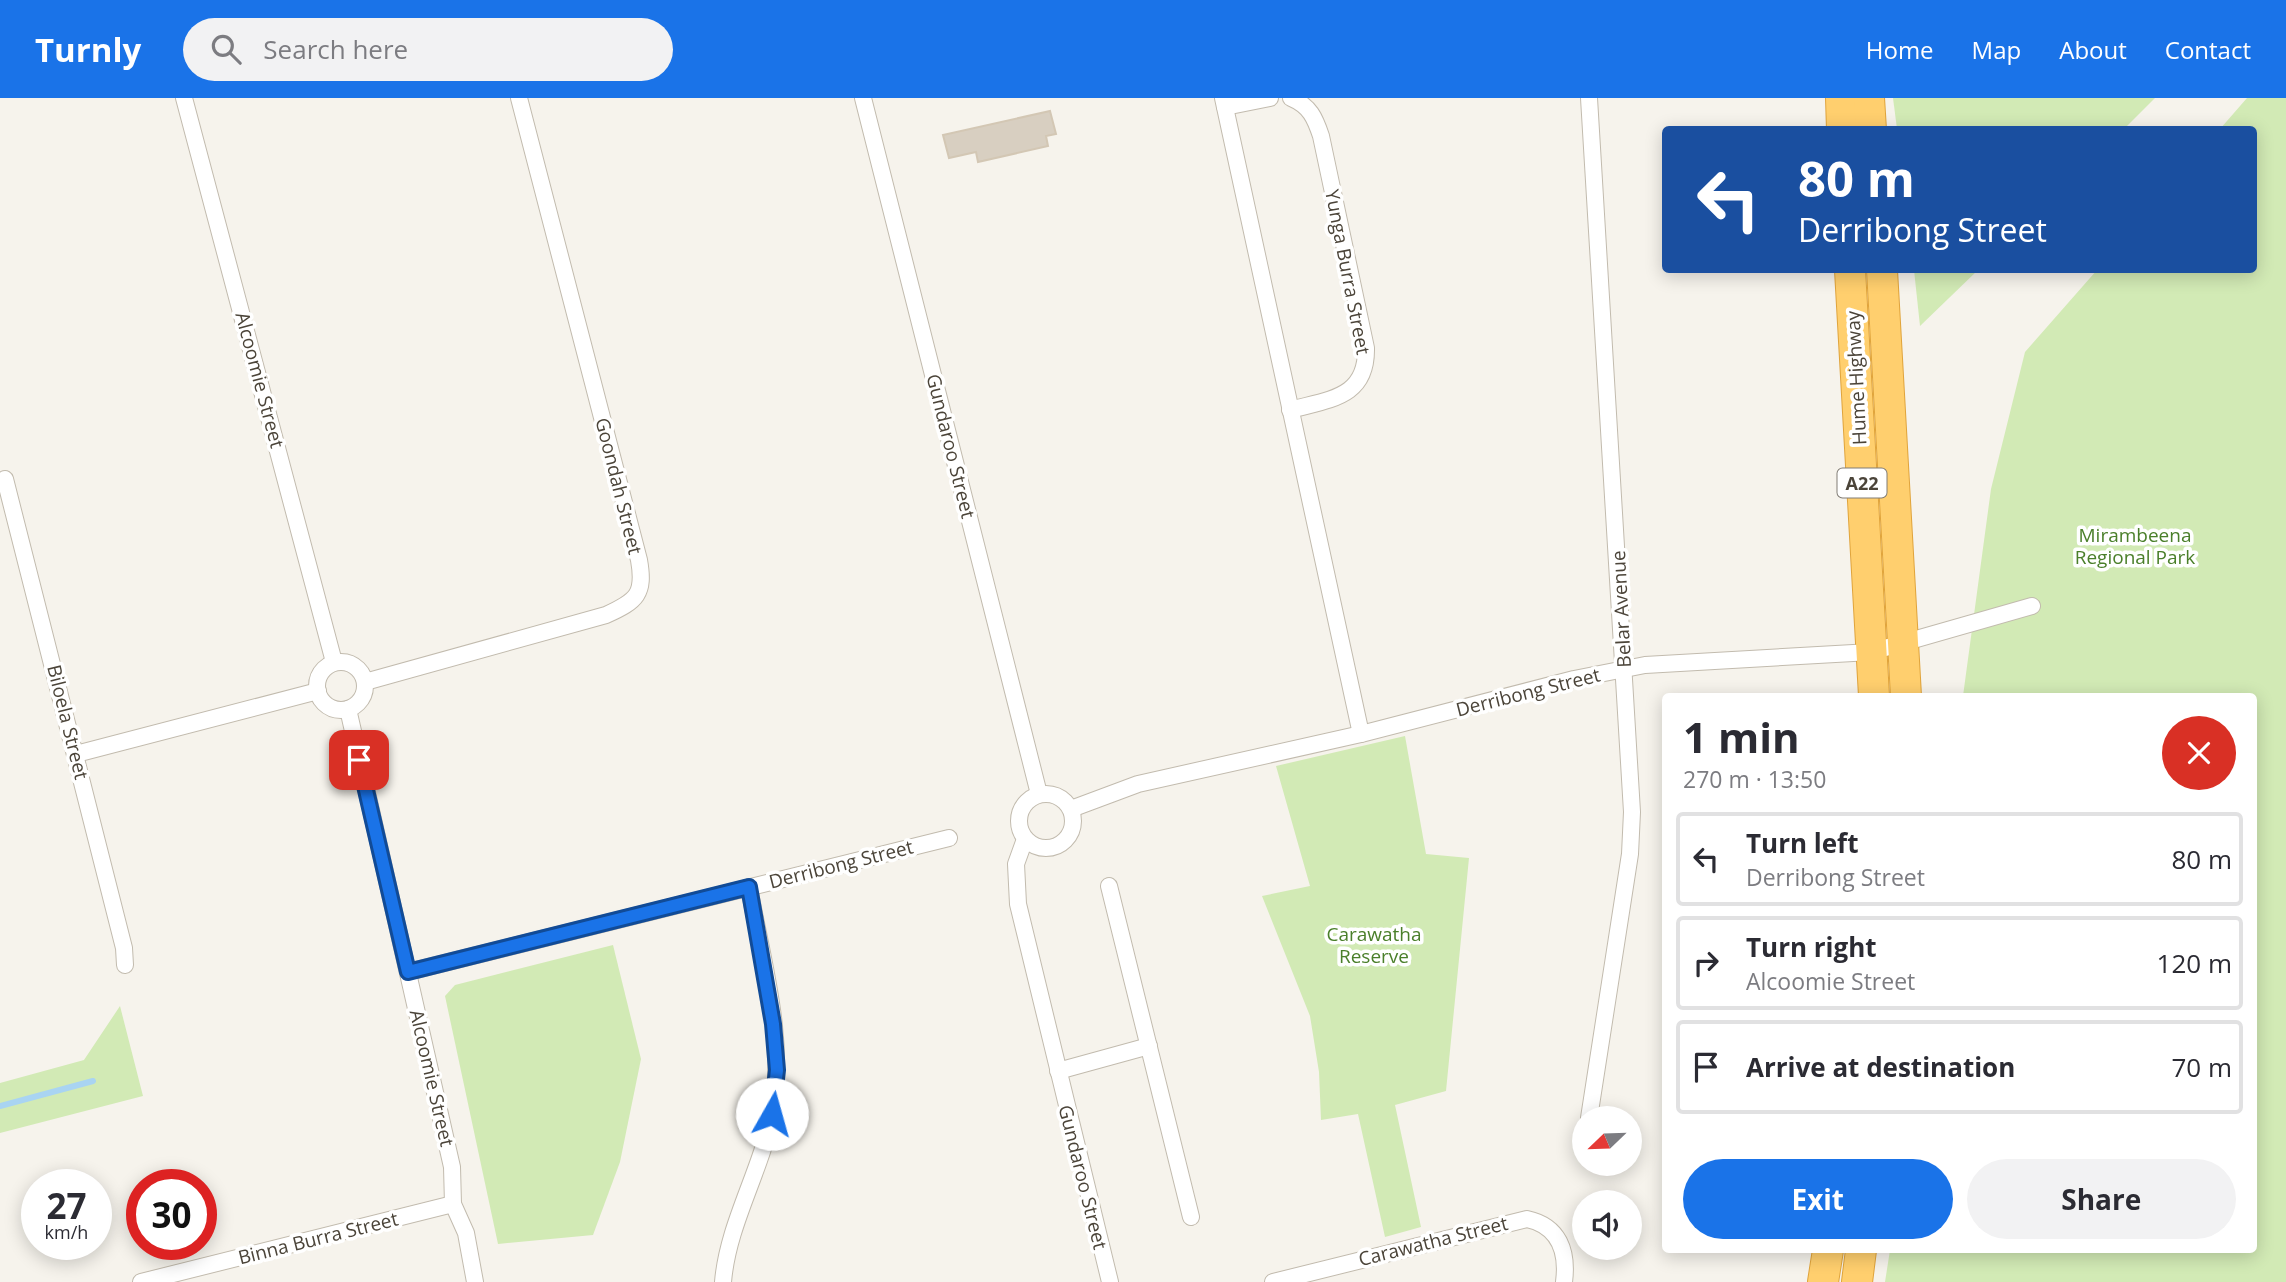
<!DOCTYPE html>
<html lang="en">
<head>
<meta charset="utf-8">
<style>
	body { margin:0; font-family:"Open Sans",sans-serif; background:#f2f2f3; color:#2b2b33; height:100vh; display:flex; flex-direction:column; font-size:26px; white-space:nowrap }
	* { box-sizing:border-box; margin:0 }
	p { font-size:23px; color:#7c7c81 }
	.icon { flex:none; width:38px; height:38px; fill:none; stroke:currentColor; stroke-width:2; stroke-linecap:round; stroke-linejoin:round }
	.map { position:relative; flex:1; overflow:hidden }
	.details { position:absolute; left:1662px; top:595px; width:595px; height:560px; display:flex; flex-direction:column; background:#fff; border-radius:7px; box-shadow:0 4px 18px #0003 }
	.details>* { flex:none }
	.guide { position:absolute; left:1662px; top:28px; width:595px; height:147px; border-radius:7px; box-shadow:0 4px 18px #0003; background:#1a4fa0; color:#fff; overflow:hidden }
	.needle { width:46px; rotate:247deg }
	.controls { position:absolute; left:1572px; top:1008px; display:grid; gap:14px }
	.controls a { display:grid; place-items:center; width:70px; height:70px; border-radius:50%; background:#fff; box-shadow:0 4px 18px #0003; font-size:35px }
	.speed { position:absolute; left:21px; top:1071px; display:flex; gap:14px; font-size:35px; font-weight:700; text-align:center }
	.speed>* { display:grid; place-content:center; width:91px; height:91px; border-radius:50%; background:#fff; box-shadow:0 4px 18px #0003; line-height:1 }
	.speed small { font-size:18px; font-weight:400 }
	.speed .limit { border:10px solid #d22; background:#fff; color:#111 }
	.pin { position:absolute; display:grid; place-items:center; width:60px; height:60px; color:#fff; margin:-30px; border-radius:14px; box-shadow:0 4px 10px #0006 }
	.me { position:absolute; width:77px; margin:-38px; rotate:7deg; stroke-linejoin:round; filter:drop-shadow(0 0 5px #0008) }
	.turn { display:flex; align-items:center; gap:24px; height:147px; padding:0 21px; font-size:32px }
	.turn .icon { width:91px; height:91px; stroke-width:2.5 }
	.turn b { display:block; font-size:49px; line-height:60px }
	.round { display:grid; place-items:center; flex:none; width:74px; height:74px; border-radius:37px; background:#f2f2f3 }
	.headline { display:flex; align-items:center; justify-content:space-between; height:119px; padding:0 21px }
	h1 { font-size:42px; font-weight:700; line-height:52px }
	.action { display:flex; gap:14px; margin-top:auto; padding:14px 21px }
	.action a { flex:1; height:80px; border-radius:42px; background:#1a73e8; color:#fff; font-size:28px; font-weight:700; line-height:80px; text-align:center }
	.action a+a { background:#f2f2f3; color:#2b2b33 }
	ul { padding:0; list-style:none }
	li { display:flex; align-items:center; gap:21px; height:94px; margin:0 14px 10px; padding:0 7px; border:4px solid #e1e1e2; border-radius:7px }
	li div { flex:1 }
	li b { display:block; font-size:26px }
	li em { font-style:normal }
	header { display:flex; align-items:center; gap:42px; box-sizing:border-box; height:98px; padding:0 35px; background:#1a73e8; color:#fff }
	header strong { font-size:33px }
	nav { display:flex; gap:38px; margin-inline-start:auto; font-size:24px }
	.search { width:490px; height:63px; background:#f2f2f3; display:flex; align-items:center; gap:18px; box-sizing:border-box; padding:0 24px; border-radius:38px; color:#7c7c81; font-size:26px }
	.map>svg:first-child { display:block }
	.green { fill:#d2eab5 }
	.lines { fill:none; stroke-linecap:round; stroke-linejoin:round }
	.stream { stroke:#a9d4f2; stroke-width:6 }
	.building { fill:#d8cfc1; stroke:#d3c7b4; stroke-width:2 }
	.street-casing { stroke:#c2bbae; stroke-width:18 }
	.highway-casing { stroke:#e0a43c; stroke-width:32 }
	.street { stroke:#fff; stroke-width:16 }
	.highway { stroke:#ffcf6e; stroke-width:30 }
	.route-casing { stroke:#114b97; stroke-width:18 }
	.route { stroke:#1a73e8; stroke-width:12 }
	.labels { text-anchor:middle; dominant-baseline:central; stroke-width:7; stroke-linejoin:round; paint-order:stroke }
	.shield { fill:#fff; stroke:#817c74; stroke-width:2 }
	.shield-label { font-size:18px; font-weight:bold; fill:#4b4439 }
	.street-label { font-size:19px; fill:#4b4439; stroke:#fff }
	.park-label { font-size:19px; fill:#4a7f2a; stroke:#fff }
</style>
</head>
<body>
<header>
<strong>Turnly</strong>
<div class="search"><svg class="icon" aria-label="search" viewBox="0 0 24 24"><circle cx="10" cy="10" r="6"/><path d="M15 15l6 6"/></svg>Search here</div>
<nav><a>Home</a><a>Map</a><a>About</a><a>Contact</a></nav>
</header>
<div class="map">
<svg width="2286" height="1184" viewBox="0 0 2286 1184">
	<rect width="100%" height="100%" fill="#f6f3ec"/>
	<!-- green -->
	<g class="green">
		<polygon points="1893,0 2155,0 2123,32 1897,31"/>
		<polygon points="2247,0 2286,0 2286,1184 1885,1184 1890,1152 2254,1152 2254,598 1963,598 1991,391 2025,254 2097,172 2254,172 2254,32 2220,31"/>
		<polygon points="1914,172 1978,172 1920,228"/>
		<polygon points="1405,638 1426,756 1469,760 1446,993 1395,1007 1421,1129 1385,1139 1358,1016 1321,1022 1319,974 1310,918 1262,798 1310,788 1276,668"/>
		<polygon points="613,847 641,961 620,1064 593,1137 498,1146 445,898 455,887"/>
		<polygon points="120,908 143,998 0,1035 0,985 84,962"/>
	</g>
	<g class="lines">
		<!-- stream -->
		<polyline class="stream" points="0,1008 93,983"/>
	</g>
	<!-- building -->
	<polygon class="building" points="1050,13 1056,36 1046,38 1048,48 978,64 976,54 949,60 943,37"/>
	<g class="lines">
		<!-- street casing -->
		<g class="street-casing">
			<g id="street">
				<polyline points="184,0 334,564"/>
				<polyline points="863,0 1039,696"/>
				<polyline points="1223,0 1361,636"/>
				<polyline points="1225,9 1270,0"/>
				<path d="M 1290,312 C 1330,301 1367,300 1366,250 L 1321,38 C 1315,20 1310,8 1291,0"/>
				<polyline points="5,381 124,850 125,867"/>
				<circle cx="341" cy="588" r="24"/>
				<path d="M 365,584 L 606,517 C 637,503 645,496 639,462 L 519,0"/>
				<polyline points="348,611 452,1069 453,1106 466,1135 475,1184"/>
				<polyline points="76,656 318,593"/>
				<circle cx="1046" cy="723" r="27"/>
				<polyline points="1071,711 1138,686 1361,636 1574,581 1645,567 1871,554 2032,508"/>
				<polyline points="1025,741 1016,766 1018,806 1110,1184"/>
				<polyline points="1109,788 1191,1119"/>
				<polyline points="408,874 949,740"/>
				<polyline points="1058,973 1149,948"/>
				<polyline points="1589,1020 1630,756 1632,714 1589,0"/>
				<polyline points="141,1184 453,1106"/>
				<path d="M 723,1184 C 728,1125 761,1074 772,1016 C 786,941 762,862 749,789"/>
				<path d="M 1273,1184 L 1527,1121 C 1559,1128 1568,1153 1564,1184"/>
			</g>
		</g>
		<!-- highway casing -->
		<g class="highway-casing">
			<g id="highway">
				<polyline points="1841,0 1842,32"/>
				<polyline points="1869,0 1871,32"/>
				<polyline points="1850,172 1874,598"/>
				<polyline points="1882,172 1906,598"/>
				<polyline points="1823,1184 1828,1152"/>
				<polyline points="1857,1184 1861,1152"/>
			</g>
		</g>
		<!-- street -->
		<use href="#street" class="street"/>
		<!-- highway -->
		<use href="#highway" class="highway"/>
	</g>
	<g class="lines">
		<!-- route casing -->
		<g class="route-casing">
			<polyline id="route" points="359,662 408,874 749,789 773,926 777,972 772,1016"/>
		</g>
		<!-- route -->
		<use href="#route" class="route"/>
	</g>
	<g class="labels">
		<!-- shield labels -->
		<rect class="shield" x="1837.5" y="370.5" width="49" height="29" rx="5"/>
		<g class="shield-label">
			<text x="1862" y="385">A22</text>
		</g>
		<!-- street labels -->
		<g class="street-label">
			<text transform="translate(1348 174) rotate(79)">Yunga Burra Street</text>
			<text transform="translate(1856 280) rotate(-93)">Hume Highway</text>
			<text transform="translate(260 282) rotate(75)">Alcoomie Street</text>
			<text transform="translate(951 348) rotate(76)">Gundaroo Street</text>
			<text transform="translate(619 388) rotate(76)">Goondah Street</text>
			<text transform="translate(1621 511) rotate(-93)">Belar Avenue</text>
			<text transform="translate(1528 594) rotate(-14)">Derribong Street</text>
			<text transform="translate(68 624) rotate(76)">Biloela Street</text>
			<text transform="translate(841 766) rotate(-14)">Derribong Street</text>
			<text transform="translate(432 980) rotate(77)">Alcoomie Street</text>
			<text transform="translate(1083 1079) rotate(76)">Gundaroo Street</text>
			<text transform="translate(318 1140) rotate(-14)">Binna Burra Street</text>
			<text transform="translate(1433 1143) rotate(-14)">Carawatha Street</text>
		</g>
		<!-- park labels -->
		<g class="park-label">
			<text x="2135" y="437">Mirambeena<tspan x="2135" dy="22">Regional Park</tspan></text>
			<text x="1374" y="836">Carawatha<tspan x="1374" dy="22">Reserve</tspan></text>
		</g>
	</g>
</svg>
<div class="controls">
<a><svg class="needle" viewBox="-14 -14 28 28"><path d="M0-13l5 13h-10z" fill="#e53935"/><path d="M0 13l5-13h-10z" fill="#7c7c81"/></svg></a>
<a><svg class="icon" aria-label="sound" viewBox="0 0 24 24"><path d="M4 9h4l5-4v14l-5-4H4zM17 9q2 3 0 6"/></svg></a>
</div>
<div class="speed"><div>27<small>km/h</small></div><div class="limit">30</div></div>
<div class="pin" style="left:359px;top:662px;background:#d93025"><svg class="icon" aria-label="arrive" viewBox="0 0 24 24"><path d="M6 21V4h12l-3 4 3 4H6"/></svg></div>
<svg class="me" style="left:772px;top:1016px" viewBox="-20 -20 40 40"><circle r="19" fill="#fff"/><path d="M0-13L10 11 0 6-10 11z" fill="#1a73e8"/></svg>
<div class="guide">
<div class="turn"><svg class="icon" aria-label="left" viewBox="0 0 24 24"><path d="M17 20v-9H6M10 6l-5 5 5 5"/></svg><div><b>80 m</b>Derribong Street</div></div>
</div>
<section class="details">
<div class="headline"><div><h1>1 min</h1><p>270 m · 13:50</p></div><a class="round" style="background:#d93025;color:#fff"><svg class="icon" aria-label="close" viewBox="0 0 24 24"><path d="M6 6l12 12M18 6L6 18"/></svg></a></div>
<ul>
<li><svg class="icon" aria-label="left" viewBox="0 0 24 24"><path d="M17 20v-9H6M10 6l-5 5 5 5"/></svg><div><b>Turn left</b><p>Derribong Street</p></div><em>80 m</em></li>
<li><svg class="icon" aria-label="right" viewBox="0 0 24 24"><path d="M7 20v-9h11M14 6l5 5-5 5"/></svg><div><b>Turn right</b><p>Alcoomie Street</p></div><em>120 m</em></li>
<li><svg class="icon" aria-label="arrive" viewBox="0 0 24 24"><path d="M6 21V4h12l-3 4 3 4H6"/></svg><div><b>Arrive at destination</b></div><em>70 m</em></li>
</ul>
<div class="action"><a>Exit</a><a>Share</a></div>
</section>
</div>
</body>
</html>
